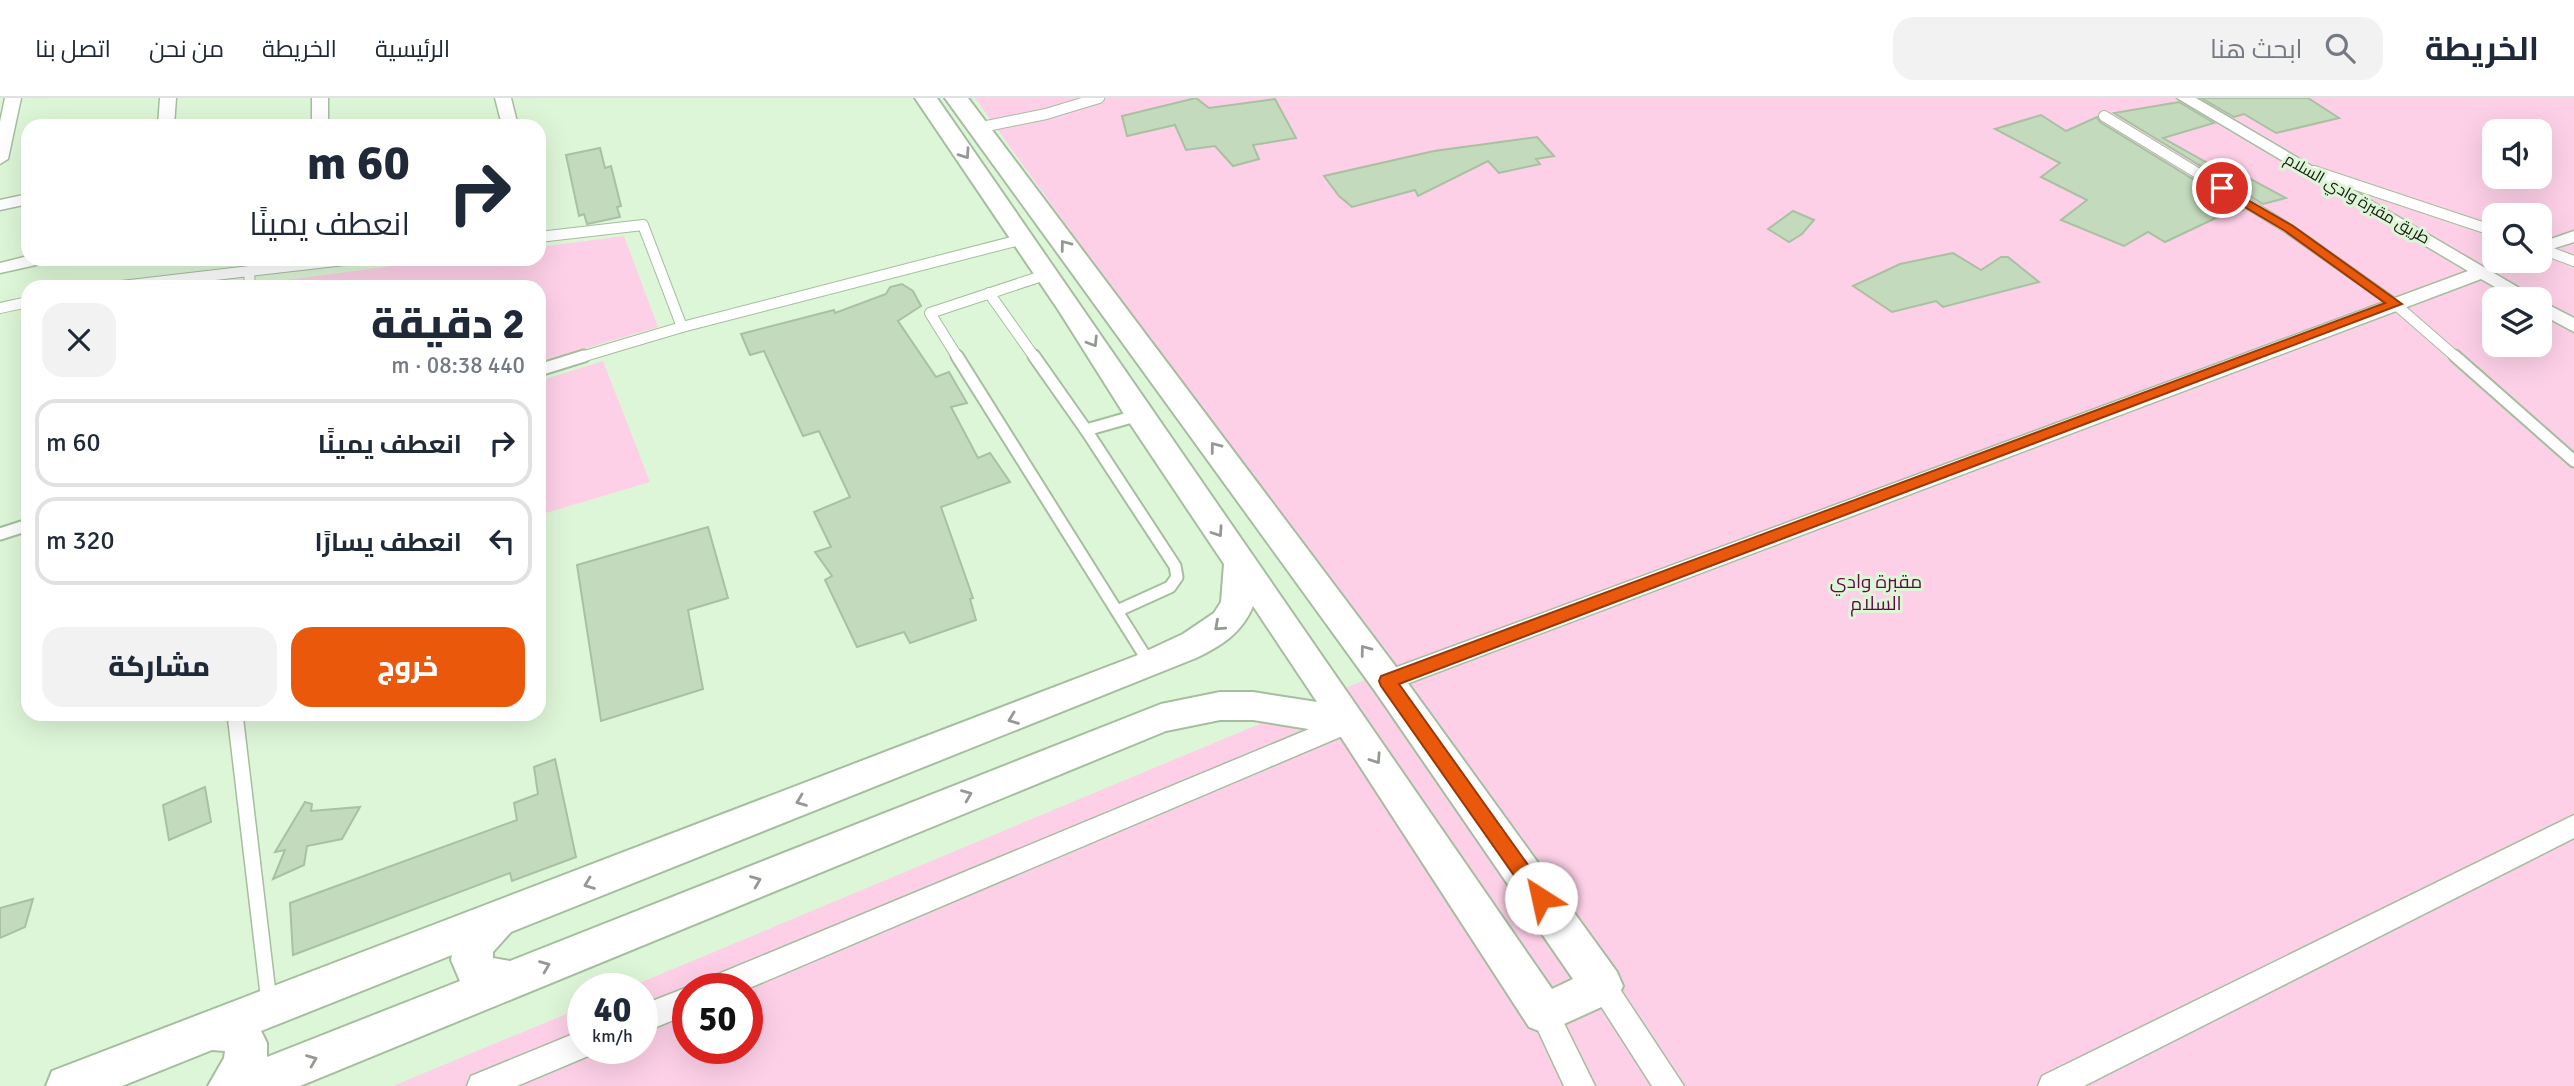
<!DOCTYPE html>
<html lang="ar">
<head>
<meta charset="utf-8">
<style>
	body { margin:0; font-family:Signika,Cairo,sans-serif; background:#f2f2f3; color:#1f2937; direction:rtl; height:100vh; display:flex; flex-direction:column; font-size:26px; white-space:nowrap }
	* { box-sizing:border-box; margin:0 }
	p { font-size:23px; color:#747a83 }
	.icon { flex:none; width:38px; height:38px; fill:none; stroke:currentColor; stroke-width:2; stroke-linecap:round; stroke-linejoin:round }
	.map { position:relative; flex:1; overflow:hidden; direction:ltr }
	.drawer { position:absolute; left:21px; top:182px; width:525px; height:441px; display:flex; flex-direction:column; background:#fff; border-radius:21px; box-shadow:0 7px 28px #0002; direction:rtl }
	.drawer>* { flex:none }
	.top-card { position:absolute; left:21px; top:21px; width:525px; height:147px; border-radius:21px; box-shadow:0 7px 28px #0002; direction:rtl; background:#fff; color:#1f2937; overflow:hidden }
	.fabs { position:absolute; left:2482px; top:21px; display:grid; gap:14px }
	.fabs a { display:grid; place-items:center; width:70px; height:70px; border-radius:14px; background:#fff; box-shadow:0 7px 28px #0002; font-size:35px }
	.speed { position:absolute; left:567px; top:875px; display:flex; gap:14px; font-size:35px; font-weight:700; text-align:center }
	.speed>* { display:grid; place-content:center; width:91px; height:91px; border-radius:50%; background:#fff; box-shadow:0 7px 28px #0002; line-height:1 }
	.speed small { font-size:18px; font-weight:400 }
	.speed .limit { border:10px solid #d22; background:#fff; color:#111 }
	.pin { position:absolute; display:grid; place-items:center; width:60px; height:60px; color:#fff; margin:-30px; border:4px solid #fff; border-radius:50%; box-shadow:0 2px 7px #0007 }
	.me { position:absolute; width:77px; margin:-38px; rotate:325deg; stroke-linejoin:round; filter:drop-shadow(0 0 5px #0008) }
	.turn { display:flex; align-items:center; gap:24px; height:147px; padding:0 21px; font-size:32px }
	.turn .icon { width:91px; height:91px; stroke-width:2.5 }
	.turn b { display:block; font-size:49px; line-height:60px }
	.round { display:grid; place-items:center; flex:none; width:74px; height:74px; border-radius:21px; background:#f2f2f3 }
	.summary { display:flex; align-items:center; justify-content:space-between; height:119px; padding:0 21px }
	h1 { font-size:42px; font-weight:800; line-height:52px }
	.button { display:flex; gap:14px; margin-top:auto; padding:14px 21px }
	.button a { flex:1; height:80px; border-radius:21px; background:#ea580c; color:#fff; font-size:28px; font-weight:800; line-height:80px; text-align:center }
	.button a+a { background:#f2f2f3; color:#1f2937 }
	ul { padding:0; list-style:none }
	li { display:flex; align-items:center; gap:21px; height:88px; margin:0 14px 10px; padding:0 7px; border:4px solid #e0e1e3; border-radius:21px }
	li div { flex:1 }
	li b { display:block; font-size:26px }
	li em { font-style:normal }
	header { display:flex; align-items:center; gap:42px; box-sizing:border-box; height:98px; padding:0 35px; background:#fff; border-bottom:2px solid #e0e1e3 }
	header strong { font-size:33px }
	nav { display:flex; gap:38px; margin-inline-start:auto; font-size:24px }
	.search { width:490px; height:63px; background:#f2f2f3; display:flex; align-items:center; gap:18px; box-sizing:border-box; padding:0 24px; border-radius:21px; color:#747a83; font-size:26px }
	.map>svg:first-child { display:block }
	.green { fill:#fdd0e7; fill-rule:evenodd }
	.building { fill:#c3dabd; stroke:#a9c0a3; stroke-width:2 }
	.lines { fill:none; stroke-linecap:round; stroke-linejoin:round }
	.lane-far2-casing { stroke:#a6bda0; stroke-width:12 }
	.lane-far1-casing { stroke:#a6bda0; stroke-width:15 }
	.lane-casing { stroke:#a6bda0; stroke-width:18 }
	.street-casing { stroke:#a6bda0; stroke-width:3 }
	.secondary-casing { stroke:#a6bda0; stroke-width:4 }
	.lane-far2 { stroke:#fff; stroke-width:10 }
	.lane-far1 { stroke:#fff; stroke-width:11 }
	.lane { stroke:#fff; stroke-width:15 }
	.street { fill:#fff; fill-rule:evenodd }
	.secondary { fill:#fff; fill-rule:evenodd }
	.oneway { stroke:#959994 }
	.route { fill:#ea580c; stroke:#983908; stroke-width:2 }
	.labels { text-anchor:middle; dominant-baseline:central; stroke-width:6; stroke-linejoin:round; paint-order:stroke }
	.far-street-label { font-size:16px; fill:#141c11; stroke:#def6d8 }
	.park-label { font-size:19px; fill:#640746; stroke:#def6d8 }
</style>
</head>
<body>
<header>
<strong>الخريطة</strong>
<div class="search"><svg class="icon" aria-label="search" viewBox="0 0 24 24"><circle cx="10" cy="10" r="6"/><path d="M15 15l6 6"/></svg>ابحث هنا</div>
<nav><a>الرئيسية</a><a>الخريطة</a><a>من نحن</a><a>اتصل بنا</a></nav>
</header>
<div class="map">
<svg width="2574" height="988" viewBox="0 0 2574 988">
	<rect width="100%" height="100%" fill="#def6d8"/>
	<!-- green -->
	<g class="green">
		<path d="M 975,0 L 2574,0 L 2574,988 L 393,988 L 583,909 L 583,950 L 642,950 L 642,891 L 625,891 L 1386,573 ZM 2494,33 L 2539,33 L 2539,79 L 2494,79 ZM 2494,117 L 2539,117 L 2539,163 L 2494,163 ZM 2494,201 L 2539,201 L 2539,247 L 2494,247 ZM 688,891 L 747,891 L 747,950 L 688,950 Z"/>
		<polygon points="624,138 658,229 539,264 539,189 265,189 264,185 446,161 539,161 539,149"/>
		<polygon points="603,263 650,384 539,417 539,283"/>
	</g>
	<!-- building -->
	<g class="building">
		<polygon points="1196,0 1209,10 1275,1 1296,40 1253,47 1259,61 1233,68 1215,48 1186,52 1175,27 1127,38 1122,18"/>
		<polygon points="2201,0 2308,0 2339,20 2276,35 2244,16 2234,19"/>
		<polygon points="2179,4 2214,25 2163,40 2238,82 2247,79 2286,100 2263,106 2114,15"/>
		<polygon points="2041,17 2066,33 2097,19 2100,24 2243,112 2218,119 2165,144 2148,134 2124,148 2061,122 2087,102 2041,79 2060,65 1995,31"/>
		<polygon points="1537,39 1554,58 1536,61 1540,66 1499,75 1488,63 1418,98 1415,92 1352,109 1339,98 1324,78 1434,53"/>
		<polygon points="600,50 605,70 611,68 621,108 617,109 620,119 587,126 584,116 579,118 566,57"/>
		<polygon points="1793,113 1814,122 1802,136 1789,144 1768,131"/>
		<polygon points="1953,155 1981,172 2001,159 2008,159 2039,184 1943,209 1936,203 1892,214 1853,188 1900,166"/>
		<polygon points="902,186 913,193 921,208 898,223 936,279 949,274 967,305 951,309 978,360 990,355 1010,384 941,409 973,500 970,501 976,522 910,545 904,534 857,549 825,482 832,478 815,454 831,449 814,414 850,399 819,333 803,338 764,253 750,257 741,236 834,212 835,215 886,196 890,189"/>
		<polygon points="708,429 728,500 688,512 703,591 601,623 577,467"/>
		<polygon points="555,661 576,759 512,783 510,775 293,857 290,805 517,722 514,705 538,696 534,669"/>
		<polygon points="205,689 211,724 169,742 163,707"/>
		<polygon points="305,704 312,706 311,713 360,709 342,741 307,748 304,767 273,781 285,752 275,754"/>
		<polygon points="33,801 25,829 0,840 0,810"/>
	</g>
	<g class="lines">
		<!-- lane-far2 casing -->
		<g class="lane-far2-casing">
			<g id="lane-far2">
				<polyline points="2104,18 2289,131 2395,206 2457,260"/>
				<polyline points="977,30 1046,16 1099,0"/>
				<polyline points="2314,73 2494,133"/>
				<polyline points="539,139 643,127 682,229 1023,141"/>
				<polyline points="2539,150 2574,163"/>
				<polyline points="249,173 250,189"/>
				<polyline points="113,189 353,161"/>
				<polyline points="989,195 1035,260"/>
				<polyline points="0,210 28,204"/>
				<polyline points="578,260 682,229"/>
				<polyline points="958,260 930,215 1048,176"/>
			</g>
		</g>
		<!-- lane-far1 casing -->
		<g class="lane-far1-casing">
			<g id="lane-far1">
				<polyline points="957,258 1150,566"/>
				<polyline points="1034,258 1086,332 1175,468 1177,479 1170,489 1117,513"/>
				<polyline points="2455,258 2574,363"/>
				<polyline points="539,272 584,258"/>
				<polyline points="1086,332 1139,317"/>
				<polyline points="0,436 28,427"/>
			</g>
		</g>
		<!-- lane casing -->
		<g class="lane-casing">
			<polyline id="lane" points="235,616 269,904"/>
		</g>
		<!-- street casing -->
		<g class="street-casing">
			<g id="street">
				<polygon points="5,0 21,0 8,61 0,66 0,24"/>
				<polygon points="160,0 176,0 174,28 158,28"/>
				<rect x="312" y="0" width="16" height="28"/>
				<polygon points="495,0 511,0 517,24 514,28 497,28 501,23"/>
				<polygon points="2177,0 2196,0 2538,201 2516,201 2481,181 1396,590 1387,592 1378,590 1375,583 1378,576 2468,173"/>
				<polygon points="28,96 28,106 0,112 0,102"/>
				<polygon points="2574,133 2574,144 2539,155 2539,145"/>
				<polygon points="28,158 28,161 48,161 45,165 0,175 0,165"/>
				<polygon points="2539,202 2574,220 2574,234 2539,215"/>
				<polygon points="1350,614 1359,617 1362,624 1359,631 747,891 700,891 704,882"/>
				<polygon points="2574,717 2574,740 2084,988 2038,988 2042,978"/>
				<polygon points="1602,875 1612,879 1684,988 1652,988 1588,888 1592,879"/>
				<polygon points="688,889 693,891 688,891 688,916 642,935 642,907"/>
				<polygon points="1544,901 1554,905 1595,988 1564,988 1530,915 1534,905"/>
				<polygon points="583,932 583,950 596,950 593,956 517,988 467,988 471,978"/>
			</g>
		</g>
		<!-- secondary casing -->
		<g class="secondary-casing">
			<path id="secondary" d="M 915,0 L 937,0 L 1552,891 L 1573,881 L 1375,593 L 945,0 L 968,0 L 1399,573 L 1617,874 L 1623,888 L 1617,902 L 1544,935 L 1529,929 L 1339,636 L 1253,622 L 1220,622 L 1166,633 L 300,988 L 208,988 L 224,960 L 225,953 L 212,952 L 122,988 L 46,988 L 52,973 L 1138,557 L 1183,536 L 1214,515 L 1221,504 L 1224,466 L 1129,324 L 1059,213 ZM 1253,508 L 1317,604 L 1253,594 L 1220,594 L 1161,606 L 510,863 L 493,860 L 493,854 L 511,834 L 1196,560 C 1221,548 1242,535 1253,508 ZM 452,857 L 451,862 L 460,883 L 267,959 L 267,945 L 261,933 Z"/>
		</g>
		<!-- lane-far2 -->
		<use href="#lane-far2" class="lane-far2"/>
		<!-- lane-far1 -->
		<use href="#lane-far1" class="lane-far1"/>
		<!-- lane -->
		<use href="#lane" class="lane"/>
		<!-- street -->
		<use href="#street" class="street"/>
		<!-- secondary -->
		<use href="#secondary" class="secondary"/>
	</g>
	<!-- one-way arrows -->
	<defs><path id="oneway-chevron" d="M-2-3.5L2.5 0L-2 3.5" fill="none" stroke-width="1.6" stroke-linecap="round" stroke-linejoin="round" transform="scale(1.75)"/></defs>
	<g class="oneway">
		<use href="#oneway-chevron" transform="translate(965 56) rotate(55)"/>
		<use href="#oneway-chevron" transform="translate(1065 147) rotate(-127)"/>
		<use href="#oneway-chevron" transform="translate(1093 244) rotate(58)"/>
		<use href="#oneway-chevron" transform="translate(1215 349) rotate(-127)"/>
		<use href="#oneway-chevron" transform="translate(1218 434) rotate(56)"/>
		<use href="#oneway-chevron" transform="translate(1219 528) rotate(138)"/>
		<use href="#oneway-chevron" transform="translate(1365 552) rotate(-127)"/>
		<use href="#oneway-chevron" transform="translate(1013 621) rotate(159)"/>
		<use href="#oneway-chevron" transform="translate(1376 661) rotate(56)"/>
		<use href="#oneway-chevron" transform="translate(967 697) rotate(-22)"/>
		<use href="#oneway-chevron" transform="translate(801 703) rotate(159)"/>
		<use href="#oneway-chevron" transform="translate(756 783) rotate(-22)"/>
		<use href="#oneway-chevron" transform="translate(589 786) rotate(159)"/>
		<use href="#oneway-chevron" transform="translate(545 868) rotate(-22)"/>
		<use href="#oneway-chevron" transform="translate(312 962) rotate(-22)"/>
	</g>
	<!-- route -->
	<polygon class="route" points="2222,87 2293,128 2402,206 1399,586 1548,795 1551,800 1548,806 1541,809 1534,806 1381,588 1379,583 1381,578 2385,205 2285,133 2218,93 2216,90"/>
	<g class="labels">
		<!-- far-street labels -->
		<g class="far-street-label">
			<text transform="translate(2357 101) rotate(30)">طريق مقبرة وادي السلام</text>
		</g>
		<!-- park labels -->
		<g class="park-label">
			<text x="1876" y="484">مقبرة وادي<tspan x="1876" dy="22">السلام</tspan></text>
		</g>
	</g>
</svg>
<div class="fabs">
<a><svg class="icon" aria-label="sound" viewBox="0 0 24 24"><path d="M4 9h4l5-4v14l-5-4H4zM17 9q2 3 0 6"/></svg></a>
<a><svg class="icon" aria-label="search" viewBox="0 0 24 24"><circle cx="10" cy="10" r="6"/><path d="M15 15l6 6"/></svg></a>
<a><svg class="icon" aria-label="layers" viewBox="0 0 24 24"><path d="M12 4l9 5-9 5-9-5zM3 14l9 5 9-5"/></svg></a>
</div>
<div class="speed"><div>40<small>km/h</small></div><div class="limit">50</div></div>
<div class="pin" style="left:2222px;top:90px;background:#d93025"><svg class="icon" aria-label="arrive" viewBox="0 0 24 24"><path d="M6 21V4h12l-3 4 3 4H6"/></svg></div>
<svg class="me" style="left:1541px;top:800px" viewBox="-20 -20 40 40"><circle r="19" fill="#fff"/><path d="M0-13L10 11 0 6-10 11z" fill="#ea580c"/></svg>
<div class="top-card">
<div class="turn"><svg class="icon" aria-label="right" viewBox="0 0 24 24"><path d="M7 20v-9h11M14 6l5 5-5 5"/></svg><div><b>60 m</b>انعطف يمينًا</div></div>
</div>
<section class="drawer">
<div class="summary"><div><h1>2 دقيقة</h1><p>440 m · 08:38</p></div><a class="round"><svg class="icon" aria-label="close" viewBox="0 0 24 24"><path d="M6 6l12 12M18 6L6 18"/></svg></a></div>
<ul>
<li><svg class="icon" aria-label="right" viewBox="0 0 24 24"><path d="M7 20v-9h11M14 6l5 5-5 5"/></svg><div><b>انعطف يمينًا</b></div><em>60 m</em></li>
<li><svg class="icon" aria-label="left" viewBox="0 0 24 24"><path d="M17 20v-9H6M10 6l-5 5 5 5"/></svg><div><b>انعطف يسارًا</b></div><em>320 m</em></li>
</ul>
<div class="button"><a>خروج</a><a>مشاركة</a></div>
</section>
</div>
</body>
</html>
